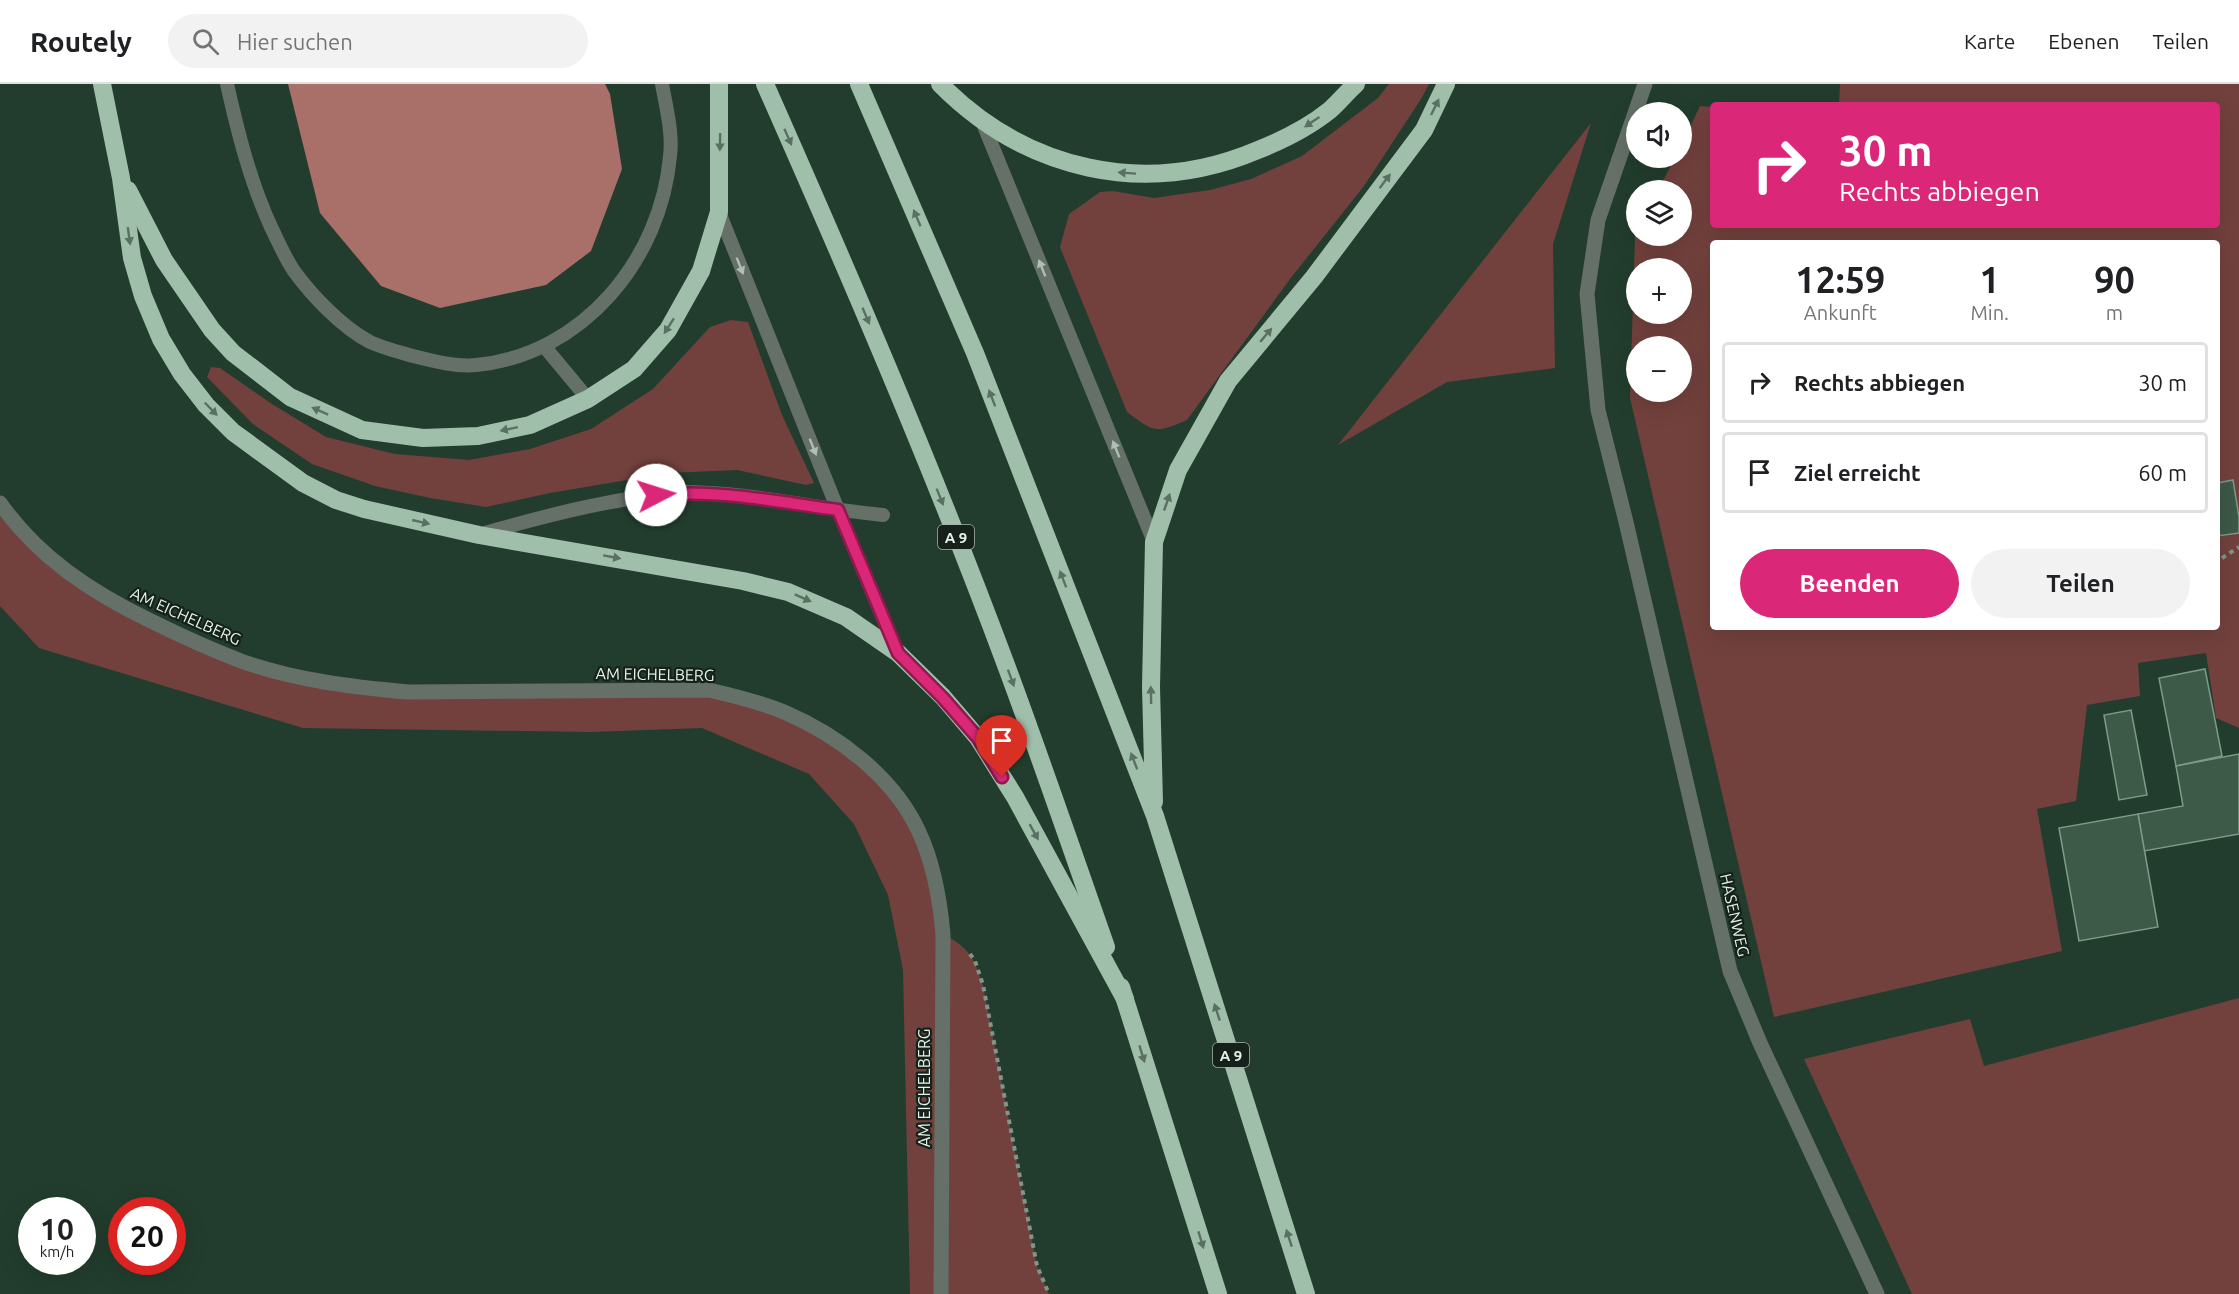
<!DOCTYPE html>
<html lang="de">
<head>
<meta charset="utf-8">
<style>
	body { margin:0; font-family:Ubuntu,sans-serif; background:#f2f2f2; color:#202124; height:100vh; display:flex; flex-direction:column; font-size:22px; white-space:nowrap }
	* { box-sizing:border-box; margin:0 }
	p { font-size:20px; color:#757577 }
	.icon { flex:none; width:33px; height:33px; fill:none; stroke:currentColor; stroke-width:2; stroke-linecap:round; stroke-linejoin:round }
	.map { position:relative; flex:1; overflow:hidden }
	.details { position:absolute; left:1710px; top:156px; width:510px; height:390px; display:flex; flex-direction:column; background:#fff; border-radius:6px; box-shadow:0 6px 24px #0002 }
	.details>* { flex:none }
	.guide { position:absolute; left:1710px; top:18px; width:510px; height:126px; border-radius:6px; box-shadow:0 6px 24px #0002; background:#db2777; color:#fff; overflow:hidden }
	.tools { position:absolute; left:1626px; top:18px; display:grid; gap:12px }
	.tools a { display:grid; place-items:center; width:66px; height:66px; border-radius:50%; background:#fff; box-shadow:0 6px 24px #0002; font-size:30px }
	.speed { position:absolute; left:18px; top:1113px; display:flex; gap:12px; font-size:30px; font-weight:700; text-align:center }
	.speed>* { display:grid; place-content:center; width:78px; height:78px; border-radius:50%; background:#fff; box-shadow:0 6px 24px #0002; line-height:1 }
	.speed small { font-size:15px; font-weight:400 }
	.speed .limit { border:9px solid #d22; background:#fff; color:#111 }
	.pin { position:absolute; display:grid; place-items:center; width:51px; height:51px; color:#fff; margin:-62px -26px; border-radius:50% 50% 50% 0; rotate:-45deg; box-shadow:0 0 6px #0007 }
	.pin .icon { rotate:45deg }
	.me { position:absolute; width:66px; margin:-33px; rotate:85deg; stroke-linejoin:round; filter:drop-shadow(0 0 4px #0008) }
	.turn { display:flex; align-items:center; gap:21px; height:126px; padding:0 30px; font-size:27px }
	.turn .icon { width:78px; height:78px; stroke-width:2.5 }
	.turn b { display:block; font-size:42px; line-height:51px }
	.eta { display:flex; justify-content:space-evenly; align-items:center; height:102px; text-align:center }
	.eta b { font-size:36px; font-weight:700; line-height:42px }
	.button { display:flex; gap:12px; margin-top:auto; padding:12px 30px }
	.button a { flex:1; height:69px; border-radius:36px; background:#db2777; color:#fff; font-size:24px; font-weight:700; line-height:69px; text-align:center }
	.button a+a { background:#f2f2f2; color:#202124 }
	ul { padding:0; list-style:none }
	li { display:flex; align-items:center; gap:18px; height:81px; margin:0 12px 9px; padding:0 18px; border:3px solid #e0e0e0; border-radius:6px }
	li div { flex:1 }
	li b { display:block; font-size:22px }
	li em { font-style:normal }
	header { display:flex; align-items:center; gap:36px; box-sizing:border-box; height:84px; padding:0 30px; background:#fff; border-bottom:2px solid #e0e0e0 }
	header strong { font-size:28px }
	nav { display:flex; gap:33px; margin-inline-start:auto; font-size:21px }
	.search { width:420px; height:54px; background:#f2f2f2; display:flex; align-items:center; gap:15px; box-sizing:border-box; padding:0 21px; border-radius:33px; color:#757577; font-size:22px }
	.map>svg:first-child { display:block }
	.green { fill:#72413d; fill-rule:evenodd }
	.water { fill:#a96f69 }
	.building { fill:#3d5947; stroke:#7d9b87; stroke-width:1.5 }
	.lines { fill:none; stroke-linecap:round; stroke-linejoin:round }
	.path { stroke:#809688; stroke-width:4; stroke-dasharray:4.5 4.5; stroke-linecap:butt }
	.lane { stroke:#647068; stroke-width:14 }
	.street { stroke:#647068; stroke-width:15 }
	.highway { stroke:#a0bfab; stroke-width:18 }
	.oneway { fill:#5a7062 }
	.oneway2 { fill:#b0bfb5 }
	.route-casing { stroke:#8e194d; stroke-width:15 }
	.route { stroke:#db2777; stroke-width:10 }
	.labels { text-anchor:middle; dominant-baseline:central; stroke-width:4.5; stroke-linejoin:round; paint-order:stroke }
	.shield { fill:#15211a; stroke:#a5b4aa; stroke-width:1.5 }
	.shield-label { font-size:15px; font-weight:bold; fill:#e3f3e8 }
	.street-label { font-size:16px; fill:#e3f3e8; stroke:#15211a }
</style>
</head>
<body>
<header>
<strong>Routely</strong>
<div class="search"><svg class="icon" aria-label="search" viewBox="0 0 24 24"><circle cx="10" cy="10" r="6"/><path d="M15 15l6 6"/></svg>Hier suchen</div>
<nav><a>Karte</a><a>Ebenen</a><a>Teilen</a></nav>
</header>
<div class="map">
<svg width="2239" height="1210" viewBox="0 0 2239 1210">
	<rect width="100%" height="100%" fill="#223d2d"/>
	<!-- green -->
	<g class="green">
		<path d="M 1389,0 L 1429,0 L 1421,15 L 1364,102 L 1290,195 L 1187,336 C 1155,350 1154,348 1127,328 L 1060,163 L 1069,130 L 1100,108 L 1113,107 L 1154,114 L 1210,106 L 1251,95 L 1302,72 L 1378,14 Z"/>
		<path d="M 1840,0 L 2239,0 L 2239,644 L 2216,634 L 2206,569 L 2138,579 L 2140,612 L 2087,621 L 2076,717 L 2037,725 L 2062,867 L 1774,933 L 1630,314 L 1635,153 L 1636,150 L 1636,152 L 1682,152 L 1682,106 L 1658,106 L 1675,74 L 1682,74 L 1682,60 L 1700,22 L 1713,23 L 1713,141 L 2217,141 L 2217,21 L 1839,21 ZM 1713,159 L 2217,159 L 2217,543 L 1713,543 ZM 1636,184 L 1682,184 L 1682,230 L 1636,230 ZM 1636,262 L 1682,262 L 1682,308 L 1636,308 Z"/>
		<polygon points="1591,39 1553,160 1555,284 1447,298 1338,361"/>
		<polygon points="731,236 748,238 782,331 814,399 806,401 737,386 668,389 550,409 486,423 430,414 375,402 312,380 253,340 207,293 211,283 220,284 272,320 326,353 395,370 469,376 530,365 591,345 653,305 710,243"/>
		<path d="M 0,419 L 80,498 L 243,577 L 359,604 L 744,614 L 853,669 L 919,748 L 944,850 C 970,866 973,871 983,901 L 1037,1182 L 1049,1210 L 910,1210 L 903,886 L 888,811 L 854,740 L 809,690 L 702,644 L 591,648 L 303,644 L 39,564 L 0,522 Z"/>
		<polygon points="2239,914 2239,1210 1912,1210 1804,975 1970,935 1984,982"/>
	</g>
	<!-- water -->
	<polygon class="water" points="288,0 605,0 610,10 622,85 591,167 546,201 440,224 381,202 320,129"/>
	<!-- building -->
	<g class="building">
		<polygon points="2233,396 2239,433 2239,449 2217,452 2217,399"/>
		<polygon points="2205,585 2222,672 2176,682 2159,594"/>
		<polygon points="2131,626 2147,711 2119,716 2104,631"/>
		<polygon points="2239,670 2239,750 2144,767 2138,730 2183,722 2176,682"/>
		<polygon points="2138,730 2158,843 2079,857 2059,744"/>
	</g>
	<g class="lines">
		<!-- path -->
		<g class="path">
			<polyline points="2222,474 2239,463"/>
			<polyline points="970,870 975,877 983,901 1037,1182 1049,1210"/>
		</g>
		<!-- lane -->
		<g class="lane">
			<path d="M 227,0 C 238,49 250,97 271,143 C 278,157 285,174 294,187 C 312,212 343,244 370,258 C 383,264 399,268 413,272 C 433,277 456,283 476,281 C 583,271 661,175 670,72 C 673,49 666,23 662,0"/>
			<polyline points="982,37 1154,458"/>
			<polyline points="719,128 838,426 897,568"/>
			<polyline points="544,262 588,315"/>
			<path d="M 481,450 C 530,436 578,423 628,415 C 647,412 668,408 687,408 C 753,409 818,425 883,431"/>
		</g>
		<!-- street -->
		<g class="street">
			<polyline points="1645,0 1598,136 1587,210 1598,326 1626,438 1730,887 1760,959 1877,1210"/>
			<path d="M 0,419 C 38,473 91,508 149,536 C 179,551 210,565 241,577 C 294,596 352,603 408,608 L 709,606 C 735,612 760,618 784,628 C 838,651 894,693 919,748 C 934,780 940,816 943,850 L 941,1210"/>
		</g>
		<!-- highway -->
		<g class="highway">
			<polyline points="102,0 121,94 132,174 143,212 161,255 182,290 206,321 233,348 303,399 336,416 364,425 479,451 743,497 788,508 846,533 898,569 943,613 978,654 1015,713 1125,915"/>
			<path d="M 765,0 C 850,192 933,385 1006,581 C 1041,675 1073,769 1106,863"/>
			<polyline points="859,0 975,269 1155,732 1306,1210"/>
			<path d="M 940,0 C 1026,87 1145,114 1258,66 C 1283,56 1309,43 1330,26 C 1339,18 1347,8 1356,0"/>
			<polyline points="128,106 164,176 212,246 233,269 290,313 362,346 423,354 478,352 530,341 588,315 634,285 668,246 701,187 719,128 719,0"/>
			<polyline points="1154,718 1151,603 1154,458 1178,386 1228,297 1314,193 1424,46 1446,0"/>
			<polyline points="1121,903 1218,1210"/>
		</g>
	</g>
	<!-- one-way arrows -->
	<defs><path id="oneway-solid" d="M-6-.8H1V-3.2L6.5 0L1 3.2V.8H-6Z" transform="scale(1.5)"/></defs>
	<g class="oneway">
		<use href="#oneway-solid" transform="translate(1435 23) rotate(-64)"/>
		<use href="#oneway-solid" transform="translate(1312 38) rotate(146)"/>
		<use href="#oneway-solid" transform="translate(788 53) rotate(66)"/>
		<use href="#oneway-solid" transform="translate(720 58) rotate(91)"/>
		<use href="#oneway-solid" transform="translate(1127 89) rotate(-176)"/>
		<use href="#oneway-solid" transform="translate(1385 97) rotate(-53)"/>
		<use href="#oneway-solid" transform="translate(917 134) rotate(-113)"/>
		<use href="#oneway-solid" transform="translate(129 152) rotate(82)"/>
		<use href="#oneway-solid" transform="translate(866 232) rotate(67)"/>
		<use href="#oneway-solid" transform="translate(669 242) rotate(123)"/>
		<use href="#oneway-solid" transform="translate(1266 251) rotate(-50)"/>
		<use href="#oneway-solid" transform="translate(992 314) rotate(-111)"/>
		<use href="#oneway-solid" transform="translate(211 325) rotate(46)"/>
		<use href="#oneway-solid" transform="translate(320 327) rotate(-156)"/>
		<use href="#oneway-solid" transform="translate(509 345) rotate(168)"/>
		<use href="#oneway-solid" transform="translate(940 413) rotate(68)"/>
		<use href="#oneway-solid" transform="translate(1167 418) rotate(-71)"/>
		<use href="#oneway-solid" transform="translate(421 438) rotate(13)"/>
		<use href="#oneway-solid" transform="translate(612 473) rotate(10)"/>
		<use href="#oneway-solid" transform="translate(1063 495) rotate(-111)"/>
		<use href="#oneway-solid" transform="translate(803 514) rotate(24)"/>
		<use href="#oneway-solid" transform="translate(1011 594) rotate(70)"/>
		<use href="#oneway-solid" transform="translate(1151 611) rotate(-91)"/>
		<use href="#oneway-solid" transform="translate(1134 677) rotate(-111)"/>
		<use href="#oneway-solid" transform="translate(1034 748) rotate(61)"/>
		<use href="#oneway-solid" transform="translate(1217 928) rotate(-108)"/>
		<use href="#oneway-solid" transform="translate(1142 970) rotate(73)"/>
		<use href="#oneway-solid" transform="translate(1289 1154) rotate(-108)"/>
		<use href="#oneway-solid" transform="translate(1201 1156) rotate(73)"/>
	</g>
	<g class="oneway2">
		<use href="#oneway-solid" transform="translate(740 182) rotate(68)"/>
		<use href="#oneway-solid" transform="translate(1042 184) rotate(-112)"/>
		<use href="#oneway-solid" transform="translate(813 363) rotate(68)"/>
		<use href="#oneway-solid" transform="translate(1116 365) rotate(-112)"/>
	</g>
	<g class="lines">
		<!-- route casing -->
		<g class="route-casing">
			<path id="route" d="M 656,411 C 717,405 778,418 838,426 L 898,569 L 943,614 L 978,654 L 1002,693"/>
		</g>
		<!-- route -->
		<use href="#route" class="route"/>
	</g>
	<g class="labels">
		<!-- shield labels -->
		<g class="shield">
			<rect x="938" y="441" width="36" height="24" rx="4.5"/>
			<rect x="1213" y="959" width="36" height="24" rx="4.5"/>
		</g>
		<g class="shield-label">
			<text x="956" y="453">A 9</text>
			<text x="1231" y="971">A 9</text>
		</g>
		<!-- street labels -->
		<g class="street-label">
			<text transform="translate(186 532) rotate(24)">AM EICHELBERG</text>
			<text transform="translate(655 590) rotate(1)">AM EICHELBERG</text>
			<text transform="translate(1735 831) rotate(77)">HASENWEG</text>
			<text transform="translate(924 1004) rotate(-90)">AM EICHELBERG</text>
		</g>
	</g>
</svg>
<div class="tools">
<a><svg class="icon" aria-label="sound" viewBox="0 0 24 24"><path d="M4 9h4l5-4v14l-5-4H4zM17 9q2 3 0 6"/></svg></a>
<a><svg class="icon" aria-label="layers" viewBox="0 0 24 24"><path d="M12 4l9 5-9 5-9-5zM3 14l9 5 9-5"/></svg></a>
<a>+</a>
<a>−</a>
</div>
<div class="speed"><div>10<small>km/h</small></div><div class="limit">20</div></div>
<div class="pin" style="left:1002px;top:693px;background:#d93025"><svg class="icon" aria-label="arrive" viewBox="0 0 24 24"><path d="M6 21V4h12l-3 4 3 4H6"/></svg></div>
<svg class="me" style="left:656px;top:411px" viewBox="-20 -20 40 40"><circle r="19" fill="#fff"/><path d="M0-13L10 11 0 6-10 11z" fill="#db2777"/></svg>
<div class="guide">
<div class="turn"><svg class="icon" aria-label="right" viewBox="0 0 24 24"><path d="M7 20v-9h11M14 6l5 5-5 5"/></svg><div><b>30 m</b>Rechts abbiegen</div></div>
</div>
<section class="details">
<div class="eta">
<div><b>12:59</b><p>Ankunft</p></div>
<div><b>1</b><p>Min.</p></div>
<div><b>90</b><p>m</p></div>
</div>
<ul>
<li><svg class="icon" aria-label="right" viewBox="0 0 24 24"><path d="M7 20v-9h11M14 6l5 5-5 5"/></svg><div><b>Rechts abbiegen</b></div><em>30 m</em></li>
<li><svg class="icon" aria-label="arrive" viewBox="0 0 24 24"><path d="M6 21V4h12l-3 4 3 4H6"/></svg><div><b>Ziel erreicht</b></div><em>60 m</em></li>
</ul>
<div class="button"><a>Beenden</a><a>Teilen</a></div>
</section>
</div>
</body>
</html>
